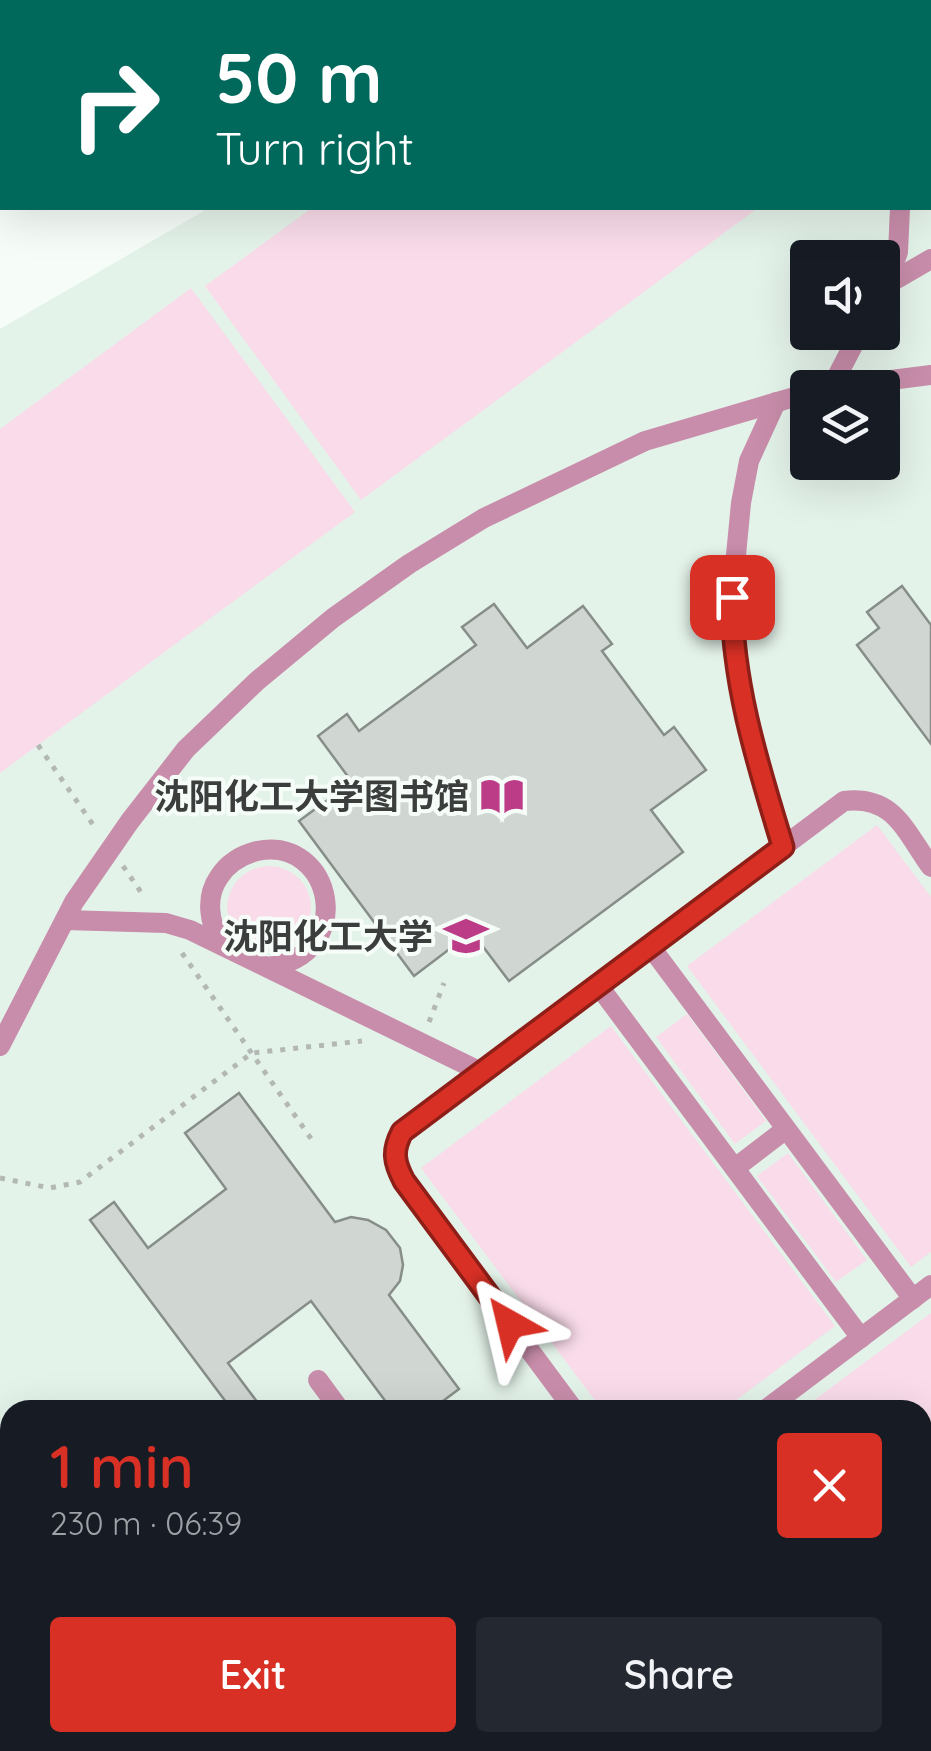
<!DOCTYPE html>
<html lang="en">
<head>
<meta charset="utf-8">
<style>
	body { margin:0; font-family:Quicksand,"Noto Sans SC",sans-serif; background:#242831; color:#f1f3f6; height:100vh; display:flex; flex-direction:column; font-size:38px; white-space:nowrap }
	* { box-sizing:border-box; margin:0 }
	p { font-size:32px; color:#9ea1a6 }
	.icon { flex:none; width:55px; height:55px; fill:none; stroke:currentColor; stroke-width:2; stroke-linecap:round; stroke-linejoin:round }
	.map { position:relative; flex:1; overflow:hidden }
	.side { position:absolute; left:0px; top:1400px; width:932px; height:352px; display:flex; flex-direction:column; background:#171b24; border-radius:30px 30px 0 0; box-shadow:0 10px 40px #0002 }
	.side>* { flex:none }
	.banner { position:absolute; left:0px; top:0px; width:932px; height:210px; box-shadow:0 10px 40px #0002; background:#00695c; color:#fff; overflow:hidden }
	.fabs { position:absolute; left:790px; top:240px; display:grid; gap:20px }
	.fabs a { display:grid; place-items:center; width:110px; height:110px; border-radius:10px; background:#171b24; box-shadow:0 10px 40px #0002; font-size:50px }
	.pin { position:absolute; display:grid; place-items:center; width:85px; height:85px; color:#fff; margin:-42px; border-radius:20px; box-shadow:0 5px 15px #0006 }
	.me { position:absolute; width:110px; margin:-55px; rotate:323deg; stroke-linejoin:round; filter:drop-shadow(0 0 8px #0008) }
	.turn { display:flex; align-items:center; gap:35px; height:210px; padding:0 50px; font-size:45px }
	.turn .icon { width:130px; height:130px; stroke-width:2.5 }
	.turn b { display:block; font-size:70px; line-height:85px }
	.round { display:grid; place-items:center; flex:none; width:105px; height:105px; border-radius:10px; background:#242831 }
	.head { display:flex; align-items:center; justify-content:space-between; height:170px; padding:0 50px }
	h1 { font-size:60px; font-weight:600; line-height:75px; color:#d93025 }
	.cta { display:flex; gap:20px; margin-top:auto; padding:20px 50px }
	.cta a { flex:1; height:115px; border-radius:10px; background:#d93025; color:#fff; font-size:40px; font-weight:600; line-height:115px; text-align:center }
	.cta a+a { background:#242831; color:#f1f3f6 }
	.map>svg:first-child { display:block }
	.built { fill:#e4f3ea; fill-rule:evenodd }
	.green { fill:#f9dbe9 }
	.water { fill:#7ee2ae; stroke:#6ab18c; stroke-width:2.5 }
	.building { fill:#d0d7d2; stroke:#878e8a; stroke-width:2.5 }
	.lines { fill:none; stroke-linecap:round; stroke-linejoin:round }
	.path { stroke:#b3b8b5; stroke-width:5; stroke-dasharray:5 8; stroke-linecap:butt }
	.street { stroke:#c88daa; stroke-width:20 }
	.route-casing { stroke:#8d1f18; stroke-width:25 }
	.route { stroke:#d93025; stroke-width:18 }
	.labels { text-anchor:middle; dominant-baseline:central; stroke-width:8; stroke-linejoin:round; paint-order:stroke }
	.poi-label { font-size:35px; font-weight:bold; fill:#3b3e3c; stroke:#f6fdf9; text-anchor:end }
</style>
</head>
<body>
<div class="map">
<svg width="931" height="1751" viewBox="0 0 931 1751">
	<rect width="100%" height="100%" fill="#f6fdf9"/>
	<!-- built -->
	<path class="built" d="M 566,0 L 931,0 L 931,1751 L 0,1751 L 0,329 L 209,208 L 930,208 L 930,2 L 562,2 ZM 808,258 L 882,258 L 882,332 L 808,332 ZM 808,388 L 882,388 L 882,462 L 808,462 ZM 10,1410 L 922,1410 L 922,1742 L 10,1742 Z"/>
	<!-- green -->
	<g class="green">
		<polygon points="312,208 758,208 361,500 205,286"/>
		<polygon points="191,288 355,512 0,773 0,429"/>
		<polygon points="877,825 931,897 931,1252 911,1267 687,966"/>
		<circle cx="269" cy="908" r="42"/>
		<polygon points="687,1014 766,1121 735,1144 656,1037"/>
		<polygon points="611,1026 835,1326 723,1410 602,1410 421,1168"/>
		<polygon points="788,1153 867,1260 836,1282 757,1176"/>
		<polygon points="931,1313 931,1751 691,1751 685,1743 922,1742 922,1410 801,1410"/>
	</g>
	<!-- water -->
	<polygon class="water" points="20,1743 186,1743 183,1751 31,1751"/>
	<!-- building -->
	<g class="building">
		<polygon points="799,0 931,0 931,181 930,2"/>
		<polygon points="902,586 931,625 931,744 857,645 879,628 867,612"/>
		<polygon points="494,604 527,648 583,606 612,644 602,651 664,735 674,727 706,770 651,810 683,852 509,981 472,932 414,976 299,821 352,782 318,736 347,714 359,731 476,645 462,627"/>
		<polygon points="239,1093 335,1222 351,1217 368,1220 386,1230 400,1248 403,1265 400,1281 389,1295 459,1389 431,1410 392,1410 311,1301 228,1363 258,1403 249,1410 232,1410 90,1220 114,1202 148,1248 226,1189 185,1133"/>
	</g>
	<g class="lines">
		<!-- path -->
		<g class="path">
			<polyline points="38,745 96,829"/>
			<polyline points="123,866 145,898"/>
			<polyline points="182,953 312,1140"/>
			<polyline points="429,1022 444,983"/>
			<polyline points="0,1178 50,1188 80,1182 252,1053 362,1041"/>
			<polyline points="272,1742 274,1751"/>
			<polyline points="483,1742 489,1751"/>
			<polyline points="384,1751 395,1742"/>
		</g>
		<!-- street -->
		<g class="street">
			<polyline points="757,0 758,2"/>
			<polyline points="886,285 898,252 900,208"/>
			<polyline points="886,285 931,259"/>
			<polyline points="832,386 860,332"/>
			<polyline points="828,388 931,375"/>
			<polyline points="776,402 749,461 741,503 732,597 732,645 743,706 783,847"/>
			<polyline points="65,920 166,923 190,930 481,1072"/>
			<path d="M 221,943 C 209,923 205,897 219,877 C 228,863 241,855 257,851 C 333,835 359,956 267,967"/>
			<polyline points="650,946 913,1299"/>
			<polyline points="598,985 861,1338"/>
			<polyline points="0,1046 74,902 130,821 186,749 257,681 333,618 409,564 484,518 645,441 808,393"/>
			<polyline points="735,1168 786,1129"/>
			<polyline points="318,1380 340,1410"/>
			<path d="M 574,1410 L 404,1181 C 394,1162 392,1151 402,1132 L 844,801 C 894,795 905,831 931,867"/>
			<polyline points="765,1410 931,1285"/>
			<polyline points="0,1457 10,1476"/>
			<polyline points="0,1594 10,1575"/>
			<polyline points="669,1742 674,1751"/>
		</g>
	</g>
	<g class="lines">
		<!-- route casing -->
		<g class="route-casing">
			<path id="route" d="M 510,1324 L 404,1181 C 394,1162 392,1151 402,1132 L 783,847 C 758,765 732,684 732,597"/>
		</g>
		<!-- route -->
		<use href="#route" class="route"/>
	</g>
	<!-- icons -->
	<defs>
		<g id="library-bare" transform="scale(3.45)"><path d="M-6-4Q-3-5.5-.7-3.5V5Q-3 3-6 4ZM6-4Q3-5.5 .7-3.5V5Q3 3 6 4Z" fill="#bd3c87" stroke="#f6fdf9" stroke-width="2.5" paint-order="stroke"/></g>
		<g id="university-bare" transform="scale(3.45)"><path d="M0-5L7-2L0 1L-7-2ZM-4 1L0 2.5L4 1V4Q0 6-4 4Z" fill="#bd3c87" stroke="#f6fdf9" stroke-width="2.5" paint-order="stroke"/></g>
	</defs>
	<g fill-rule="evenodd">
		<use href="#library-bare" x="502" y="796"/>
		<use href="#university-bare" x="466" y="936"/>
	</g>
	<g class="labels">
		<!-- poi labels -->
		<g class="poi-label">
			<text x="469" y="796">沈阳化工大学图书馆</text>
			<text x="433" y="936">沈阳化工大学</text>
		</g>
	</g>
</svg>
<div class="fabs">
<a><svg class="icon" aria-label="sound" viewBox="0 0 24 24"><path d="M4 9h4l5-4v14l-5-4H4zM17 9q2 3 0 6"/></svg></a>
<a><svg class="icon" aria-label="layers" viewBox="0 0 24 24"><path d="M12 4l9 5-9 5-9-5zM3 14l9 5 9-5"/></svg></a>
</div>
<div class="pin" style="left:732px;top:597px;background:#d93025"><svg class="icon" aria-label="arrive" viewBox="0 0 24 24"><path d="M6 21V4h12l-3 4 3 4H6"/></svg></div>
<svg class="me" style="left:510px;top:1324px" viewBox="-20 -20 40 40"><path d="M0-17L14 15 0 8-14 15z" fill="#d93025" stroke="#fff" stroke-width="4"/></svg>
<div class="banner">
<div class="turn"><svg class="icon" aria-label="right" viewBox="0 0 24 24"><path d="M7 20v-9h11M14 6l5 5-5 5"/></svg><div><b>50 m</b>Turn right</div></div>
</div>
<section class="side">
<div class="head"><div><h1>1 min</h1><p>230 m · 06:39</p></div><a class="round" style="background:#d93025;color:#fff"><svg class="icon" aria-label="close" viewBox="0 0 24 24"><path d="M6 6l12 12M18 6L6 18"/></svg></a></div>
<div class="cta"><a>Exit</a><a>Share</a></div>
</section>
</div>
</body>
</html>
